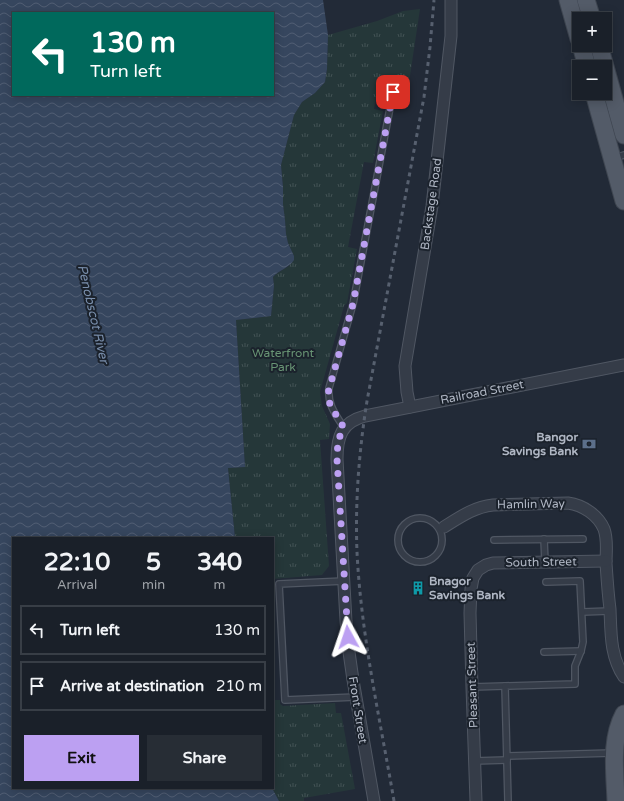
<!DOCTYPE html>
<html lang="en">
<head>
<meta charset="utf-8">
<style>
	body { margin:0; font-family:"Varela Round",sans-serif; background:#272d35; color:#f1f3f6; height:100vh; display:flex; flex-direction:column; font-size:15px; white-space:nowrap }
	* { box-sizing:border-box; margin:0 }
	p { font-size:13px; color:#9fa3a8 }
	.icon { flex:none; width:22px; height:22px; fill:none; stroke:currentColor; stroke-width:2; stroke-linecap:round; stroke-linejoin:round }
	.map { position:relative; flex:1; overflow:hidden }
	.side { position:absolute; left:12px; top:537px; width:262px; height:252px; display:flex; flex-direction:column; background:#1a2029; border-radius:0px; box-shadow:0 2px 10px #0003,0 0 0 1px #383e46 }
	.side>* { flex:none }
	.top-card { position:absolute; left:12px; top:12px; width:262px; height:84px; border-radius:0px; box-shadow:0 2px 10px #0003,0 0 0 1px #383e46; background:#00695c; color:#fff; overflow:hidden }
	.fabs { position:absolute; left:572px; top:12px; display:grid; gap:8px }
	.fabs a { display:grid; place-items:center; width:40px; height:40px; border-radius:0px; background:#1a2029; box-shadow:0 2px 10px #0003,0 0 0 1px #383e46; font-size:20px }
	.pin { position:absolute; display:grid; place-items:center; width:34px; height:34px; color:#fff; margin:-17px; border-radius:8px; box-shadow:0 2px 6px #0006 }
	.me { position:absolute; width:44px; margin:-22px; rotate:355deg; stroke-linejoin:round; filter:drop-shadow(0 0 3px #0008) }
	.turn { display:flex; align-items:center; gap:14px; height:84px; padding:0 12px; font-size:18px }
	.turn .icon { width:52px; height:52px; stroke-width:2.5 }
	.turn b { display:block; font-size:28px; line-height:34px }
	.eta { display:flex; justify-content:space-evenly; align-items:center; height:68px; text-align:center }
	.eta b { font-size:24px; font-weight:800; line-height:28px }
	.action { display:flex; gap:8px; margin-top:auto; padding:8px 12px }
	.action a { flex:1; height:46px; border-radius:0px; background:#bca0f2; color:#111; font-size:16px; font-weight:800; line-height:46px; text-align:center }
	.action a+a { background:#272d35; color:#f1f3f6 }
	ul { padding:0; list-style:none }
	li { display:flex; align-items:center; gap:12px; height:50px; margin:0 8px 6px; padding:0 4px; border:2px solid #383e46; border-radius:0px }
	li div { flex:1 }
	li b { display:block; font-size:15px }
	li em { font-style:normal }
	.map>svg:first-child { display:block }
	.grass { fill:url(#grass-tufts) }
	.water { fill:url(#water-waves); fill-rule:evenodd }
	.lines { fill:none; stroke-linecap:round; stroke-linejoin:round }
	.service-casing { stroke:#505763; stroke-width:8 }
	.minor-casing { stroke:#505763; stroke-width:13 }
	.primary-casing { stroke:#3f4651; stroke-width:19 }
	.service { stroke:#353c48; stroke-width:5.5 }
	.minor { stroke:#353c48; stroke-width:11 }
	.primary { stroke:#535b68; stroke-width:17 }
	.rail { stroke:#57606f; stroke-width:3; stroke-dasharray:4 4; stroke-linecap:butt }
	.route { stroke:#bca0f2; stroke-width:7; stroke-dasharray:0 12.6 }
	.labels { text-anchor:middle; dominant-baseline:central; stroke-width:4; stroke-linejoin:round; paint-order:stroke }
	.street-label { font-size:12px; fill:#b0b7c4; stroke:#1b222c }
	.park-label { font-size:12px; fill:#689474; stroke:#1b222c }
	.poi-label { font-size:12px; font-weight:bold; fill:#b0b7c4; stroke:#1b222c; text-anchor:end }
	.water-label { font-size:13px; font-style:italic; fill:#798eab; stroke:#1b222c }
</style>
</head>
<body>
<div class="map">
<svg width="624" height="801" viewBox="0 0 624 801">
	<defs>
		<pattern id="grass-tufts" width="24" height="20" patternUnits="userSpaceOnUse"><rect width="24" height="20" fill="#253739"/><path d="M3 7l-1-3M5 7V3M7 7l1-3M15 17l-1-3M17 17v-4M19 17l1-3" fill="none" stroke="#425254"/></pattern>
		<pattern id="water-waves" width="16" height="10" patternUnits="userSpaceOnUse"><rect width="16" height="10" fill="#36465e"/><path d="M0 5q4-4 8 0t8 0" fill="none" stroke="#515e73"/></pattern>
	</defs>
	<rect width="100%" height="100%" fill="#222a37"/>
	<!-- grass -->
	<g class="grass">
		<polygon points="420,9 408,89 378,85 374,109 383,111 373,163 364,162 348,247 357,249 347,303 344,306 320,392 322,406 330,424 329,439 320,440 329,566 322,575 273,579 273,538 235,538 228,468 245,467 236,320 271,316 274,286 273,277 276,274 289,266 294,256 288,243 286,234 285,220 283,204 283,187 281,165 294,115 302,102 315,93 325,82 327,69 328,35 377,21 403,11"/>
		<polygon points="273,700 280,700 280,704 283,706 335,703 336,713 341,713 355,789 304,798 304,801 279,801 272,788"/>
	</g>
	<!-- water -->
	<path class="water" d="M 0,0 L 323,0 L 328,35 L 327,69 L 325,82 L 315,93 L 302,102 L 294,115 L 281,165 L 283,187 L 283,204 L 285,220 L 286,234 L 288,243 L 294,256 L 294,260 C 289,268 279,270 273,277 L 274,286 L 271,316 L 236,320 L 245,467 L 228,468 L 235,538 L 13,538 L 13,788 L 272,788 L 279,801 L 0,801 ZM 13,13 L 273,13 L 273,95 L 13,95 Z"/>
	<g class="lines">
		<!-- service casing -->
		<g class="service-casing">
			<g id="service">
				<polyline points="614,158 624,155"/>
				<path d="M 344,428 C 336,415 327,404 329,388 L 353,304 L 393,92"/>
				<circle cx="420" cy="540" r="22"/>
				<polyline points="544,539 545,562"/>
				<polyline points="494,540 583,539"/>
				<polyline points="344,581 279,584 285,700 356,697"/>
				<polyline points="582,612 610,611"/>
				<polyline points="544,652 581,651"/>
				<polyline points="472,687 505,686"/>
				<polyline points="507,756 612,753"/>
				<polyline points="474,761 507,760"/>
				<polyline points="508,801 505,686 575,684 575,666 581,651 583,642 580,581 546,582"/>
			</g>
		</g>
		<!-- minor casing -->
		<g class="minor-casing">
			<g id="minor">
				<polyline points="410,407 407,392 405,366 432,206 451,36 451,0"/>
				<path d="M 444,527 C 460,517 474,507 493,505 L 568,503 C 583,505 598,515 604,529 C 608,540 606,552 606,563 C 607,578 608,594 610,609 C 611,633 610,656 624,677"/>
				<path d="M 374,801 L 353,680 L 349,652 L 346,621 L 337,459 C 337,436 342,422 365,416 L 624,365"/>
				<polyline points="476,801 472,687 470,613 471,589 473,578 478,570 486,565 493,563 606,561"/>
			</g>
		</g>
		<!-- primary casing -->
		<g class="primary-casing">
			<g id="primary">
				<polyline points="568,0 579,39"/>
				<polyline points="586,0 592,19"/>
				<polyline points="581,45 587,67"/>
				<polyline points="599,45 624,135"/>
				<polyline points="594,93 624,201"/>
				<path d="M 616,801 C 615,772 610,740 624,714"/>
			</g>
		</g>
		<!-- service -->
		<use href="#service" class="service"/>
		<!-- minor -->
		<use href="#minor" class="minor"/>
		<!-- primary -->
		<use href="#primary" class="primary"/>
		<!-- rail -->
		<path class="rail" d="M 394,801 C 380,719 361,635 357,552 C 355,502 359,451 367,401 L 424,97 L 430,47 L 434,0"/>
	</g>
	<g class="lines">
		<!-- route -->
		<polyline class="route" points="348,637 337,459 338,440 344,428 330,405 328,393 353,304 393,92"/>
	</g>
	<!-- icons -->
	<defs>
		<g id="bank-bare" transform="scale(1.08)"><path d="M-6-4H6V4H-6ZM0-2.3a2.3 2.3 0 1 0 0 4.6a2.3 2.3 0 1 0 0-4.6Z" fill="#5c6f8a" stroke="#1b222c" stroke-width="2.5" paint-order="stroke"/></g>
		<g id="building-bare" transform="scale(1.08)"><path d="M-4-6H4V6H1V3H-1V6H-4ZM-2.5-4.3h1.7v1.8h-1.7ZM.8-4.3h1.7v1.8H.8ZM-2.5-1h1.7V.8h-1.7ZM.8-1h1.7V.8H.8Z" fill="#0f9aa8" stroke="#1b222c" stroke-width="2.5" paint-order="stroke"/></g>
	</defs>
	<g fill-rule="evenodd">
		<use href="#bank-bare" x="589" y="444"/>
		<use href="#building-bare" x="418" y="588"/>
	</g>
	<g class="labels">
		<!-- street labels -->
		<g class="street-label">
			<text transform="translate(431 204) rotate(-82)">Backstage Road</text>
			<text transform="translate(482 392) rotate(-11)">Railroad Street</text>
			<text transform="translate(531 504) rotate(-1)">Hamlin Way</text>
			<text transform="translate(541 562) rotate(-1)">South Street</text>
			<text transform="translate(472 685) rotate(-92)">Pleasant Street</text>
			<text transform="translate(358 710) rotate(81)">Front Street</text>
		</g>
		<!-- park labels -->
		<g class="park-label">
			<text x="283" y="353">Waterfront<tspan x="283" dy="14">Park</tspan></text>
		</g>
		<!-- poi labels -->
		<g class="poi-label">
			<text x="578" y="437">Bangor<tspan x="578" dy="14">Savings Bank</tspan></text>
			<text x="429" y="581" text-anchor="start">Bnagor<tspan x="429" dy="14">Savings Bank</tspan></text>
		</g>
		<!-- water labels -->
		<g class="water-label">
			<text transform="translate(93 314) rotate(77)">Penobscot River</text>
		</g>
	</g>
</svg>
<div class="fabs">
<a>+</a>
<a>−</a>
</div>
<div class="pin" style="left:393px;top:92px;background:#d93025"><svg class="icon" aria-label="arrive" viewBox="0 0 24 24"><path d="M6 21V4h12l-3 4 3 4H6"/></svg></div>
<svg class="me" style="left:348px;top:637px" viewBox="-20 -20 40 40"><path d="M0-17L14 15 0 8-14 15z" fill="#bca0f2" stroke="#fff" stroke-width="4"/></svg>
<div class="top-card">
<div class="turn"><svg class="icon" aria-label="left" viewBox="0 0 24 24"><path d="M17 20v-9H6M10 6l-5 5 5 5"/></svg><div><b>130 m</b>Turn left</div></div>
</div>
<section class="side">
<div class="eta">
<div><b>22:10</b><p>Arrival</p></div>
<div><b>5</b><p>min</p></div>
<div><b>340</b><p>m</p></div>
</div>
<ul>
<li><svg class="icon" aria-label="left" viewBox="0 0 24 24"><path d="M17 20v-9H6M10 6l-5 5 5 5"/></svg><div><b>Turn left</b></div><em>130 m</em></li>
<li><svg class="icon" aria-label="arrive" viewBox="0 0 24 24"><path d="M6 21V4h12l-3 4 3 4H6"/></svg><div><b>Arrive at destination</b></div><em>210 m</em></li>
</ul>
<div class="action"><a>Exit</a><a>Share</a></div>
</section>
</div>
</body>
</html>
